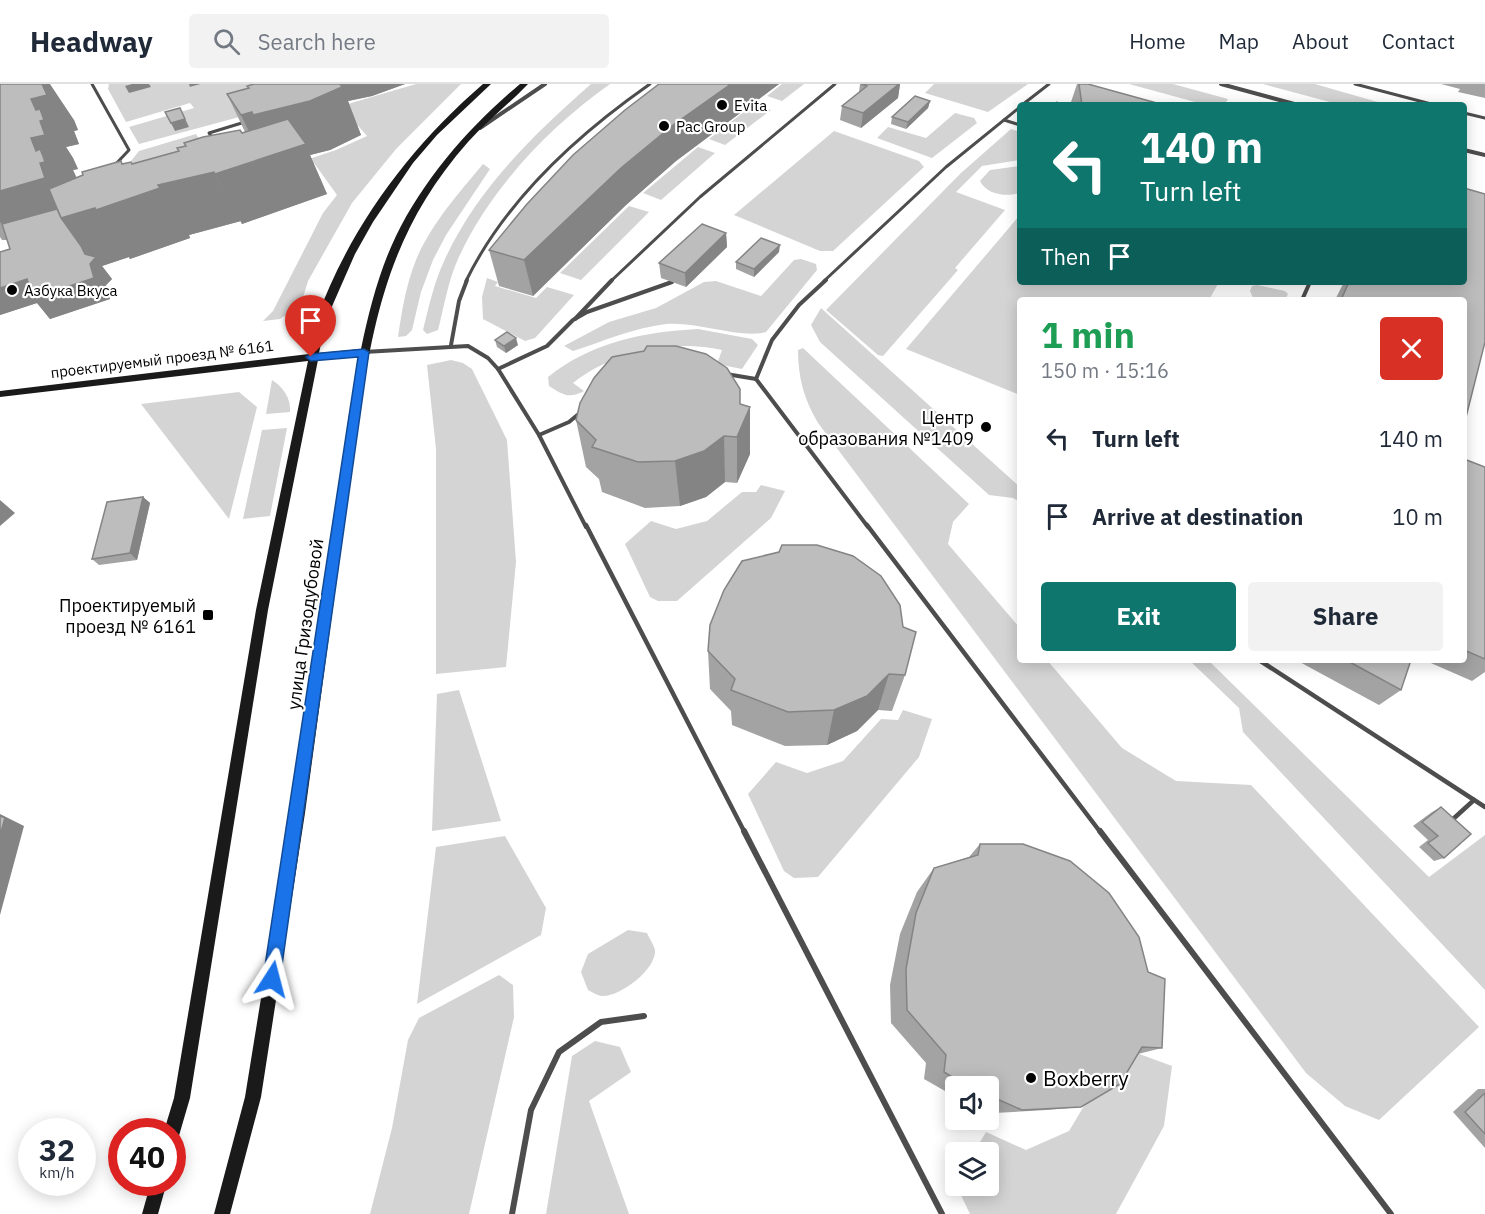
<!DOCTYPE html>
<html lang="en">
<head>
<meta charset="utf-8">
<style>
	body { margin:0; font-family:"IBM Plex Sans",sans-serif; background:#f2f2f3; color:#1f2937; height:100vh; display:flex; flex-direction:column; font-size:22px; white-space:nowrap }
	* { box-sizing:border-box; margin:0 }
	p { font-size:20px; color:#747a83 }
	.icon { flex:none; width:33px; height:33px; fill:none; stroke:currentColor; stroke-width:2; stroke-linecap:round; stroke-linejoin:round }
	.map { position:relative; flex:1; overflow:hidden }
	.details { position:absolute; left:1017px; top:213px; width:450px; height:366px; display:flex; flex-direction:column; background:#fff; border-radius:6px; box-shadow:0 3px 15px #0003 }
	.details>* { flex:none }
	.top-card { position:absolute; left:1017px; top:18px; width:450px; height:183px; border-radius:6px; box-shadow:0 3px 15px #0003; background:#0f766e; color:#fff; overflow:hidden }
	.tools { position:absolute; left:945px; top:992px; display:grid; gap:12px }
	.tools a { display:grid; place-items:center; width:54px; height:54px; border-radius:6px; background:#fff; box-shadow:0 3px 15px #0003; font-size:30px }
	.speed { position:absolute; left:18px; top:1034px; display:flex; gap:12px; font-size:30px; font-weight:700; text-align:center }
	.speed>* { display:grid; place-content:center; width:78px; height:78px; border-radius:50%; background:#fff; box-shadow:0 3px 15px #0003; line-height:1 }
	.speed small { font-size:15px; font-weight:400 }
	.speed .limit { border:9px solid #d22; background:#fff; color:#111 }
	.pin { position:absolute; display:grid; place-items:center; width:51px; height:51px; color:#fff; margin:-62px -26px; border-radius:50% 50% 50% 0; rotate:-45deg; box-shadow:0 0 6px #0007 }
	.pin .icon { rotate:45deg }
	.me { position:absolute; width:66px; margin:-33px; rotate:9deg; stroke-linejoin:round; filter:drop-shadow(0 0 4px #0008) }
	.turn { display:flex; align-items:center; gap:21px; height:126px; padding:0 24px; font-size:27px }
	.turn .icon { width:78px; height:78px; stroke-width:2.5 }
	.turn b { display:block; font-size:42px; line-height:51px }
	.then { display:flex; align-items:center; height:57px; padding:0 24px; background:#0003; gap:12px; font-size:22px }
	.round { display:grid; place-items:center; flex:none; width:63px; height:63px; border-radius:6px; background:#f2f2f3 }
	.summary { display:flex; align-items:center; justify-content:space-between; height:102px; padding:0 24px }
	h1 { font-size:36px; font-weight:700; line-height:45px; color:#1e9e55 }
	.primary-button { display:flex; gap:12px; margin-top:auto; padding:12px 24px }
	.primary-button a { flex:1; height:69px; border-radius:6px; background:#0f766e; color:#fff; font-size:24px; font-weight:700; line-height:69px; text-align:center }
	.primary-button a+a { background:#f2f2f3; color:#1f2937 }
	ul { padding:0; list-style:none }
	li { display:flex; align-items:center; gap:18px; height:78px; padding:0 24px }
	li div { flex:1 }
	li b { display:block; font-size:22px }
	li em { font-style:normal }
	header { display:flex; align-items:center; gap:36px; box-sizing:border-box; height:84px; padding:0 30px; background:#fff; border-bottom:2px solid #e0e1e3 }
	header strong { font-size:28px }
	nav { display:flex; gap:33px; margin-inline-start:auto; font-size:21px }
	.search { width:420px; height:54px; background:#f2f2f3; display:flex; align-items:center; gap:15px; box-sizing:border-box; padding:0 21px; border-radius:6px; color:#747a83; font-size:22px }
	.map>svg:first-child { display:block }
	.green { fill:#d4d4d4 }
	.lines { fill:none; stroke-linecap:round; stroke-linejoin:round }
	.lane-far3 { stroke:#4d4d4d; stroke-width:3 }
	.lane-far2 { stroke:#4d4d4d; stroke-width:4 }
	.lane-far1 { stroke:#4d4d4d; stroke-width:4.5 }
	.lane { stroke:#4d4d4d; stroke-width:6 }
	.street { stroke:#4d4d4d; stroke-width:4 }
	.secondary { fill:#1a1a1a; fill-rule:evenodd }
	.wall { fill:#a3a3a3 }
	.shaded-wall { fill:#848484 }
	.building { fill:#bdbdbd; stroke:#848484; stroke-width:1.5 }
	.route { fill:#1a73e8; stroke:#114b97; stroke-width:1.5 }
	.poi-dot { fill:#000; stroke:#fff; stroke-width:2 }
	.labels { text-anchor:middle; dominant-baseline:central; stroke-width:4.5; stroke-linejoin:round; paint-order:stroke }
	.far-poi-label { font-size:15px; fill:#000; stroke:#fff; text-anchor:start }
	.far-street-label { font-size:15px; fill:#000; stroke:#fff }
	.poi-label { font-size:18px; fill:#000; stroke:#fff; text-anchor:end }
	.street-label { font-size:18px; fill:#000; stroke:#fff }
	.near-poi-label { font-size:21px; fill:#000; stroke:#fff; text-anchor:start }
</style>
</head>
<body>
<header>
<strong>Headway</strong>
<div class="search"><svg class="icon" aria-label="search" viewBox="0 0 24 24"><circle cx="10" cy="10" r="6"/><path d="M15 15l6 6"/></svg>Search here</div>
<nav><a>Home</a><a>Map</a><a>About</a><a>Contact</a></nav>
</header>
<div class="map">
<svg width="1485" height="1130" viewBox="0 0 1485 1130">
	<rect width="100%" height="100%" fill="#fff"/>
	<!-- green -->
	<g class="green">
		<polygon points="109,0 189,0 191,3 201,0 273,0 288,20 139,60 129,43 194,24 190,19 126,38 108,5"/>
		<polygon points="416,0 461,0 396,65 352,119 308,197 301,220 280,235 263,237 273,227 323,129 337,111 314,79 272,92 303,77 336,66 367,52 341,22"/>
		<path d="M 591,0 L 610,0 C 549,43 489,106 458,175 C 448,197 444,223 438,246 L 427,250 L 423,246 C 429,222 434,198 445,175 C 477,105 534,50 591,0 Z"/>
		<polygon points="782,0 804,0 782,17 767,12"/>
		<polygon points="934,0 1028,0 988,28 925,9"/>
		<polygon points="1129,0 1173,0 1228,15 1224,21 1206,21"/>
		<polygon points="1263,0 1315,0 1388,21 1341,21"/>
		<polygon points="754,20 771,26 725,61 709,55"/>
		<polygon points="955,29 974,34 977,39 932,74 877,54 888,43 926,54"/>
		<polygon points="1011,45 1020,48 1020,76 982,82 956,108 1005,126 955,184 958,186 883,272 878,271 826,226 961,89"/>
		<polygon points="834,47 919,77 924,83 833,167 820,167 734,131"/>
		<polygon points="196,50 213,76 127,82 139,67"/>
		<polygon points="698,63 715,69 661,116 643,109"/>
		<path d="M 483,80 L 490,85 L 446,151 L 433,176 L 421,208 L 412,246 L 406,252 L 398,253 C 402,226 406,201 416,176 C 431,140 459,109 483,80 Z"/>
		<path d="M 1020,82 L 1020,109 C 1006,113 987,111 980,97 L 990,86 Z"/>
		<polygon points="629,122 649,128 581,196 560,189"/>
		<polygon points="1020,131 1020,198 1219,198 1209,216 1020,216 1020,311 906,265"/>
		<path d="M 801,175 L 816,180 L 817,186 L 766,248 C 740,255 697,237 666,240 C 633,244 604,257 573,267 L 564,262 L 609,238 L 656,224 L 704,198 L 716,197 L 761,212 L 794,176 Z"/>
		<polygon points="487,194 498,198 495,202 536,214 547,203 574,211 535,254 525,257 483,235 482,213"/>
		<polygon points="1257,201 1285,207 1288,210 1285,216 1254,216 1250,207 1252,202"/>
		<polygon points="821,224 1020,403 1020,418 1013,414 989,411 820,258 811,241"/>
		<path d="M 698,245 L 752,255 L 758,261 L 742,285 L 717,280 L 722,266 C 673,255 613,267 573,299 L 584,307 C 569,315 563,311 549,302 L 548,293 C 592,258 643,248 698,245 Z"/>
		<path d="M 803,264 L 969,420 L 953,438 L 948,460 L 1020,544 L 1020,576 L 1047,576 L 1122,664 L 1176,697 L 1251,701 L 1479,943 L 1379,1036 L 1345,1022 L 1306,989 L 818,339 C 804,315 798,294 798,266 Z"/>
		<polygon points="451,276 463,279 472,285 507,356 516,478 506,583 436,590 436,365 427,281"/>
		<path d="M 272,296 C 283,303 291,314 290,328 L 266,330 Z"/>
		<polygon points="239,308 257,323 229,435 141,320"/>
		<polygon points="287,344 270,432 243,435 262,346"/>
		<polygon points="761,401 785,407 771,434 677,517 658,517 650,513 625,460 651,437 676,445 707,437 742,408 756,408"/>
		<polygon points="1189,576 1208,576 1429,793 1485,751 1485,906 1243,648 1239,624"/>
		<polygon points="459,606 501,737 432,747 437,610"/>
		<polygon points="903,626 932,635 919,673 818,793 794,794 784,787 748,710 776,678 807,689 843,677 881,635 898,636"/>
		<polygon points="505,752 546,824 541,851 417,920 436,763"/>
		<path d="M 628,846 L 647,849 C 649,854 654,861 655,866 C 657,885 619,914 601,912 C 597,911 592,908 588,906 L 581,888 L 588,870 Z"/>
		<polygon points="499,891 513,901 514,933 469,1130 370,1130 392,1044 408,956 419,934"/>
		<polygon points="595,957 620,963 631,988 589,1017 629,1130 546,1130 572,972"/>
		<polygon points="1134,968 1172,982 1164,1042 1116,1130 970,1130 956,1101 988,1101 988,1068 974,1068 986,1048 1026,1066 1069,1047 1108,982"/>
	</g>
	<g class="lines">
		<!-- lane-far3 -->
		<g class="lane-far3">
			<polyline points="92,0 129,66 113,83"/>
			<polyline points="1355,0 1435,21"/>
			<polyline points="1022,21 1049,0"/>
			<polyline points="1055,21 1057,19"/>
			<polyline points="1464,29 1485,34"/>
			<polyline points="1004,36 1020,41"/>
			<polyline points="213,55 209,49 245,38"/>
			<path d="M 466,197 C 505,117 577,51 650,0"/>
			<polyline points="611,197 700,113 835,0"/>
			<polyline points="824,197 946,83 1020,23"/>
		</g>
		<!-- lane-far2 -->
		<g class="lane-far2">
			<polyline points="826,196 799,221 772,256 756,295 868,443"/>
			<polyline points="1302,216 1310,198"/>
			<polyline points="575,235 612,196"/>
			<polyline points="451,261 459,217 467,196"/>
			<polyline points="364,268 468,262 488,274 498,285 539,351 569,338 581,328"/>
			<polyline points="498,285 547,262 573,236 587,228 672,198"/>
			<polyline points="726,290 756,295"/>
			<polyline points="539,351 586,443"/>
		</g>
		<!-- lane-far1 -->
		<g class="lane-far1">
			<polyline points="586,441 745,749"/>
			<polyline points="867,441 1101,749"/>
			<polyline points="1259,576 1485,723"/>
			<polyline points="1452,736 1474,716"/>
		</g>
		<!-- lane -->
		<g class="lane">
			<polyline points="744,747 942,1130"/>
			<polyline points="1100,747 1391,1130"/>
			<polyline points="512,1130 531,1026 559,968 601,938 644,932"/>
		</g>
		<!-- street -->
		<g class="street">
			<polyline points="1221,0 1298,21"/>
			<polyline points="480,44 545,0"/>
			<polyline points="1464,66 1485,71"/>
		</g>
		<!-- secondary -->
		<g class="secondary">
			<path d="M 483,0 L 491,0 L 437,51 L 413,79 L 373,138 L 355,170 L 326,236 L 319,269 L 361,265 C 369,227 379,187 396,152 C 425,93 470,42 520,0 L 528,0 C 509,20 487,37 468,58 C 394,142 375,224 359,331 L 305,729 L 261,1013 L 230,1130 L 214,1130 L 245,1013 L 291,729 L 349,331 L 360,272 L 318,276 L 268,526 L 190,1014 L 178,1055 L 172,1057 L 172,1047 L 164,1047 L 174,1014 L 256,526 L 308,277 L 0,313 L 0,307 L 309,270 C 312,258 313,245 317,234 C 350,143 410,63 483,0 Z"/>
			<polygon points="151,1098 167,1098 158,1130 142,1130"/>
		</g>
	</g>
	<!-- wall -->
	<g class="wall">
		<polygon points="0,0 74,36 78,46 74,47 79,60 66,63 73,74 78,85 73,86 77,94 123,80 133,80 245,48 227,10 249,4 247,2 254,0 405,0 372,12 348,17 361,51 330,66 310,71 327,110 242,140 241,137 189,151 190,154 130,175 129,173 102,182 112,195 106,201 110,215 50,235 37,219 0,231 0,168 10,165 7,156 2,156 0,153"/>
		<polygon points="659,0 779,0 676,77 626,121 533,212 499,202 489,166"/>
		<polygon points="860,0 900,0 898,14 861,44 840,36 842,22 859,8"/>
		<polygon points="1077,0 1088,0 1164,21 1072,21 1071,18"/>
		<polygon points="1441,0 1485,0 1485,14 1458,8 1460,5"/>
		<polygon points="930,17 928,24 906,45 891,40 892,33"/>
		<polygon points="1485,110 1485,262 1464,216 1335,216 1344,198 1464,198"/>
		<polygon points="726,149 727,163 686,203 661,194 659,179"/>
		<polygon points="779,168 754,193 736,185 736,178"/>
		<polygon points="495,256 518,261 506,269 497,263"/>
		<polygon points="740,320 750,370 737,399 725,398 706,413 680,422 645,424 602,408 599,395 586,383 576,336"/>
		<polygon points="1464,375 1485,383 1485,588 1472,597 1424,576 1464,576"/>
		<polygon points="143,413 150,419 137,476 99,481 92,475"/>
		<polygon points="708,567 905,591 892,627 878,626 857,647 827,661 785,662 732,641 731,627 710,605"/>
		<polygon points="1296,576 1411,576 1401,606 1379,621"/>
		<polygon points="1441,723 1444,774 1434,777 1419,763 1428,756 1413,742 1432,728"/>
		<polygon points="980,760 1162,964 1138,970 1081,1023 1047,1026 994,1029 988,1026 988,1002 956,1002 956,1012 945,1007 924,995 926,979 891,939 890,901 900,850 917,808 934,784 969,773"/>
		<polygon points="1478,1005 1485,1005 1485,1064 1453,1028"/>
	</g>
	<!-- shaded-wall -->
	<g class="shaded-wall">
		<polygon points="42,0 50,0 74,36 78,46 74,47 79,60 66,63 73,74 78,85 73,86 79,100 121,77 142,110 150,108 158,101 214,88 241,137 189,151 190,154 130,175 129,173 102,182 112,195 106,201 110,215 50,235 37,219 0,231 0,204 19,162 0,138 0,107 36,67 31,54 36,26 31,15"/>
		<polygon points="132,0 149,0 151,3 129,9 125,2"/>
		<polygon points="189,0 201,0 190,3"/>
		<polygon points="327,0 405,0 372,12 348,17 361,51 330,66 310,71 327,110 242,140 215,90 262,75 241,31 252,28 272,71 253,31"/>
		<polygon points="731,0 779,0 676,77 626,121 533,212 524,176 621,84 673,41"/>
		<polygon points="899,0 900,0 898,14 861,44 863,29"/>
		<polygon points="930,17 928,24 906,45 908,38"/>
		<polygon points="180,24 189,43 175,47 171,39"/>
		<polygon points="726,149 727,163 686,203 685,189"/>
		<polygon points="780,161 779,168 754,193 754,185"/>
		<polygon points="516,254 518,261 506,269 504,262"/>
		<polygon points="750,323 750,370 737,399 737,353"/>
		<polygon points="724,352 725,398 706,413 680,422 675,377"/>
		<polygon points="143,413 150,419 137,476 130,469"/>
		<polygon points="0,416 15,429 0,442"/>
		<polygon points="889,590 878,626 857,647 827,661 834,626"/>
		<polygon points="0,730 24,742 0,831"/>
	</g>
	<!-- building -->
	<g class="building">
		<polygon points="0,0 42,0 47,11 31,15 36,26 40,25 44,36 40,37 45,51 31,54 36,67 40,65 43,72 45,78 40,79 45,94 0,107"/>
		<polygon points="254,0 340,0 342,3 310,17 253,31 252,28 241,31 227,10 249,4 247,2"/>
		<polygon points="659,0 731,0 673,41 621,84 524,176 489,166 527,120 573,71 625,26"/>
		<polygon points="861,0 899,0 863,29 842,22 867,2"/>
		<polygon points="1079,0 1088,0 1164,21 1082,21"/>
		<polygon points="915,12 930,17 908,38 892,33"/>
		<polygon points="180,24 185,35 171,39 165,28"/>
		<polygon points="288,35 306,60 215,90 214,88 158,101 160,104 96,126 95,124 61,134 49,105 83,91 82,88 121,77 122,80 131,78 132,80 179,67 177,64 186,62 184,59 203,53 240,46 242,49"/>
		<polygon points="1464,104 1485,110 1485,258 1464,341 1464,216 1341,216 1349,198 1464,198"/>
		<polygon points="57,125 61,134 81,162 85,170 96,173 90,180 94,194 33,214 27,195 0,204 0,168 10,165 2,140"/>
		<polygon points="702,140 726,149 685,189 659,179"/>
		<polygon points="761,154 780,161 754,185 736,178"/>
		<polygon points="507,248 516,254 504,262 495,256"/>
		<polygon points="647,262 676,262 706,270 727,284 740,305 740,320 750,323 737,353 724,352 704,367 675,377 638,378 592,363 596,356 576,336 580,319 594,294 612,273 644,267"/>
		<polygon points="1464,375 1485,383 1485,575 1464,566"/>
		<polygon points="143,413 130,469 92,475 107,418"/>
		<polygon points="782,461 817,461 853,472 881,492 900,521 903,543 916,548 905,591 889,590 867,612 834,626 788,628 731,606 735,595 708,567 710,541 724,506 742,477 779,468"/>
		<polygon points="1346,576 1411,576 1401,606"/>
		<polygon points="1441,723 1471,750 1444,774 1428,759 1438,752 1422,738"/>
		<polygon points="0,732 5,734 0,751"/>
		<polygon points="980,760 1023,760 1070,777 1109,809 1139,853 1148,888 1165,895 1162,964 1142,963 1120,1000 1081,1023 1022,1026 988,1011 988,1002 967,1002 944,988 946,971 907,926 906,885 916,829 934,784 978,771"/>
		<polygon points="1485,1009 1485,1050 1465,1028"/>
	</g>
	<!-- route -->
	<polygon class="route" points="364,265 369,268 280,895 278,901 272,903 266,901 263,895 358,273 311,277 306,273 311,270"/>
	<!-- markers -->
	<g class="poi-dot">
		<circle cx="722" cy="21" r="6"/>
		<circle cx="664" cy="42" r="6"/>
		<circle cx="12" cy="206" r="6"/>
		<circle cx="986" cy="343" r="6"/>
		<rect x="202" y="525" width="12" height="12" rx="3"/>
		<circle cx="1031" cy="994" r="6"/>
	</g>
	<g class="labels">
		<!-- far-poi labels -->
		<g class="far-poi-label">
			<text x="734" y="21">Evita</text>
			<text x="676" y="42">Pac Group</text>
			<text x="24" y="206">Азбука Вкуса</text>
		</g>
		<!-- far-street labels -->
		<g class="far-street-label">
			<text transform="translate(162 275) rotate(-7)">проектируемый проезд № 6161</text>
		</g>
		<!-- poi labels -->
		<g class="poi-label">
			<text x="974" y="333">Центр<tspan x="974" dy="21">образования №1409</tspan></text>
			<text x="196" y="521">Проектируемый<tspan x="196" dy="21">проезд № 6161</tspan></text>
		</g>
		<!-- street labels -->
		<g class="street-label">
			<text transform="translate(305 540) rotate(-82)">улица Гризодубовой</text>
		</g>
		<!-- near-poi labels -->
		<g class="near-poi-label">
			<text x="1043" y="994">Boxberry</text>
		</g>
	</g>
</svg>
<div class="tools">
<a><svg class="icon" aria-label="sound" viewBox="0 0 24 24"><path d="M4 9h4l5-4v14l-5-4H4zM17 9q2 3 0 6"/></svg></a>
<a><svg class="icon" aria-label="layers" viewBox="0 0 24 24"><path d="M12 4l9 5-9 5-9-5zM3 14l9 5 9-5"/></svg></a>
</div>
<div class="speed"><div>32<small>km/h</small></div><div class="limit">40</div></div>
<div class="pin" style="left:311px;top:273px;background:#d93025"><svg class="icon" aria-label="arrive" viewBox="0 0 24 24"><path d="M6 21V4h12l-3 4 3 4H6"/></svg></div>
<svg class="me" style="left:272px;top:895px" viewBox="-20 -20 40 40"><path d="M0-17L14 15 0 8-14 15z" fill="#1a73e8" stroke="#fff" stroke-width="4"/></svg>
<div class="top-card">
<div class="turn"><svg class="icon" aria-label="left" viewBox="0 0 24 24"><path d="M17 20v-9H6M10 6l-5 5 5 5"/></svg><div><b>140 m</b>Turn left</div></div>
<div class="then">Then<svg class="icon" aria-label="arrive" viewBox="0 0 24 24"><path d="M6 21V4h12l-3 4 3 4H6"/></svg></div>
</div>
<section class="details">
<div class="summary"><div><h1>1 min</h1><p>150 m · 15:16</p></div><a class="round" style="background:#d93025;color:#fff"><svg class="icon" aria-label="close" viewBox="0 0 24 24"><path d="M6 6l12 12M18 6L6 18"/></svg></a></div>
<ul>
<li><svg class="icon" aria-label="left" viewBox="0 0 24 24"><path d="M17 20v-9H6M10 6l-5 5 5 5"/></svg><div><b>Turn left</b></div><em>140 m</em></li>
<li><svg class="icon" aria-label="arrive" viewBox="0 0 24 24"><path d="M6 21V4h12l-3 4 3 4H6"/></svg><div><b>Arrive at destination</b></div><em>10 m</em></li>
</ul>
<div class="primary-button"><a>Exit</a><a>Share</a></div>
</section>
</div>
</body>
</html>
